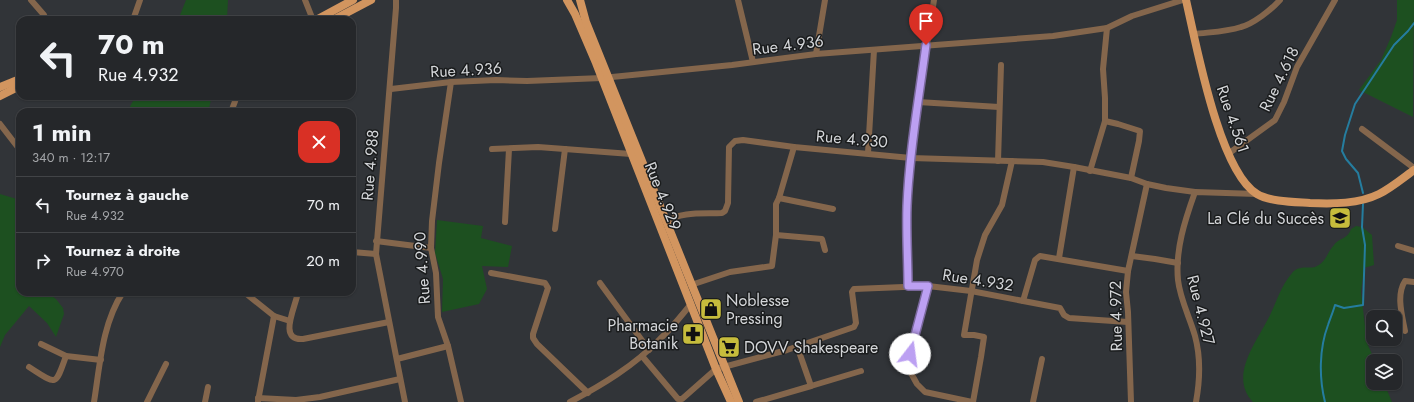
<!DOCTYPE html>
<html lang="fr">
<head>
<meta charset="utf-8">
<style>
	body { margin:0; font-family:Jost,sans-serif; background:#2d2f32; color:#f1f3f6; height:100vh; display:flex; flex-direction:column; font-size:15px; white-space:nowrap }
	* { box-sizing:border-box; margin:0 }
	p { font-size:13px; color:#a3a5a8 }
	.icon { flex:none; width:22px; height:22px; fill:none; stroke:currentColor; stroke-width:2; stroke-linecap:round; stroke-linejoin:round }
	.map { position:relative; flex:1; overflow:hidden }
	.sheet { position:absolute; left:16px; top:108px; width:340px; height:188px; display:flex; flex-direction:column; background:#25272a; border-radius:12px; box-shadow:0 1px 3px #0004,0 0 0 1px #424447 }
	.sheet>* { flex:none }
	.guide { position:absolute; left:16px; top:16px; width:340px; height:84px; border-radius:12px; box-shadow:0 1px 3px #0004,0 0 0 1px #424447; background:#25272a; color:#f1f3f6; overflow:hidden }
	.buttons { position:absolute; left:1366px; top:310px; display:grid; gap:8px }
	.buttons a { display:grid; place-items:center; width:36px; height:36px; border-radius:8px; background:#25272a; box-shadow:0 1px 3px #0004,0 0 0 1px #424447; font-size:20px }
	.pin { position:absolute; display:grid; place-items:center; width:34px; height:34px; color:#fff; margin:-41px -17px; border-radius:50% 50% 50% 0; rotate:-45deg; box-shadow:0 0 4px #0007 }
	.pin .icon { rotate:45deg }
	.me { position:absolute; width:44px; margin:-22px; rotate:15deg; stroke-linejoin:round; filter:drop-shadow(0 0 3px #0008) }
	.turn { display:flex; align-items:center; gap:14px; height:84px; padding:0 16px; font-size:18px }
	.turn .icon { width:52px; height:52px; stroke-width:2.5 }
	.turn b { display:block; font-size:28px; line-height:34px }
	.round { display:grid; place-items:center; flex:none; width:42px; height:42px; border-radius:12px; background:#2d2f32 }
	.headline { display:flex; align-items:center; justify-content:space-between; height:68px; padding:0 16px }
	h1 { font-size:24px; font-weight:700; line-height:30px }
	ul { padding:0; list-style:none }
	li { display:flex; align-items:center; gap:12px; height:56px; padding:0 16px; border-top:1px solid #424447 }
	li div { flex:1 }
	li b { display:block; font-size:15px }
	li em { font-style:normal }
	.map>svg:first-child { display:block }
	.green { fill:#1d5020 }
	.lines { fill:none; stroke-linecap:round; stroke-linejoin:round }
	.stream { stroke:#257d9f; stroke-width:2 }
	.minor { stroke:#84664c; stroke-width:6 }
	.major { stroke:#d2955f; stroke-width:8 }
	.route-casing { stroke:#7a689d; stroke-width:10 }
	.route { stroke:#bca0f2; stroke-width:7 }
	.labels { text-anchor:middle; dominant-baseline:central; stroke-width:3; stroke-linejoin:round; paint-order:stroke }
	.street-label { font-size:16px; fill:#d4d6d9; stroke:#1a1c1d }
	.poi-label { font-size:16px; fill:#d4d6d9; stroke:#1a1c1d; text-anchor:end }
</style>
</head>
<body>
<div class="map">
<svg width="1414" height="402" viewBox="0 0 1414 402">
	<rect width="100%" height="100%" fill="#313438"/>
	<!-- green -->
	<g class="green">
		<polygon points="186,0 228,0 227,20 178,20"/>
		<polygon points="1397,0 1414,0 1413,117 1359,90 1381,60 1391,37 1397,20"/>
		<polygon points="146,96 212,96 209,108 210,112 127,112 133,101 145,98"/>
		<polygon points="0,194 20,200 20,292 47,292 56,299 63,308 64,314 56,337 47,323 29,306 5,335 0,347"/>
		<polygon points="437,220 483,226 481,238 512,246 508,267 482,266 487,289 479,304 442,312 443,279 435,253"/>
		<path d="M 1356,226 L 1362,227 L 1372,235 L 1374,265 L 1364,268 L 1361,292 L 1367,343 L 1375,361 L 1373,361 L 1373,383 L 1384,383 L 1392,402 L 1253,402 C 1229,377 1255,344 1268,319 C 1276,304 1280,287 1292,273 C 1300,264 1310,270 1317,266 C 1327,261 1327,252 1334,245 C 1340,237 1347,240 1351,229 Z"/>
	</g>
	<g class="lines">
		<!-- stream -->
		<g class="stream">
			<polyline points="1363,193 1358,173 1346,159 1342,151 1345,135 1355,104 1394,45 1408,31 1414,23"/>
			<polyline points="1372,357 1388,355"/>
			<path d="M 1325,402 C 1319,378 1319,349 1328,325 C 1330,319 1333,312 1335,305 L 1344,308 L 1363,305 L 1365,245 L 1362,227 L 1363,204"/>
		</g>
		<!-- minor -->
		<g class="minor">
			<polyline points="31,0 44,15 46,20"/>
			<polyline points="305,0 313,20"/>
			<polyline points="396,0 396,8 376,254 405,402"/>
			<polyline points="738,0 753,62"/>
			<polyline points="133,20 140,0"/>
			<path d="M 1194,34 C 1210,32 1226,32 1241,27 C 1253,24 1271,10 1280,0"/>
			<polyline points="816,54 825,0"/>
			<polyline points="451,82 439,163 432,221 431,248 436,273 438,317 448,346 461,402"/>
			<polyline points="391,89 451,82 496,80 527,81 602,78 732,65 816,54 1053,36 1107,28 1132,16 1183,0"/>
			<polyline points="918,102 999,107"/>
			<polyline points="231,112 237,96"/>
			<polyline points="1105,121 1118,124 1140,131 1139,141 1131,178"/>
			<polyline points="0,124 20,150"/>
			<polyline points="1362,129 1414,168"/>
			<polyline points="492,149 538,147 631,154"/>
			<polyline points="868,153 874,50"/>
			<polyline points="1228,154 1275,120 1284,102 1297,67 1335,0"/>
			<polyline points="998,161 1001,65"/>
			<polyline points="1090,171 1105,121 1105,98 1103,69 1107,28"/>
			<polyline points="779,198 833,209"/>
			<polyline points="505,222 509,149"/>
			<path d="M 666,222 C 681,211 704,214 722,213 L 725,211 L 728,203 L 729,147 L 735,141 L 743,140 L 794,147 L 911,158 L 1043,162 L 1074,167 L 1131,178 L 1147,184 L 1166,188 L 1195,192"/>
			<polyline points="555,229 565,149"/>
			<polyline points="776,235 822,239 825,250"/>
			<polyline points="376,241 431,248"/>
			<polyline points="1398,246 1414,251"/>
			<polyline points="352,252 376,254"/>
			<polyline points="1132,256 1155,259 1178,263"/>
			<polyline points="1059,258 1074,167"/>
			<polyline points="491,273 545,283 548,288 533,334 533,338 537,344 588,393"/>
			<polyline points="600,283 649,350"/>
			<polyline points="691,285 730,272 772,266 776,235 776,204 779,198 794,147"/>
			<polyline points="908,286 907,206 911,158 918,102 934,0"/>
			<polyline points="928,286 910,353 910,367 912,375 917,384 925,392 972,402"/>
			<polyline points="244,292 274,316 290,321"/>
			<path d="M 298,292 C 296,306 277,341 303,339 L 389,322"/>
			<polyline points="1023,301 1035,260 1040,256 1128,271"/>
			<path d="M 1405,331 C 1402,315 1396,295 1405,281 L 1414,282"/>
			<polyline points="41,344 66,356 101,360"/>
			<polyline points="797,346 811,386 861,371"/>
			<polyline points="642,356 678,399 682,399 716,369 787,350 854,327 856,323 852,292 854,289 928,286 971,291 1060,308 1064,315 1069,318 1128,322"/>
			<polyline points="397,359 448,346"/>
			<path d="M 29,367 C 57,385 55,387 66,356"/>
			<polyline points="258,398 296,400 320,397 400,379"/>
			<polyline points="258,401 274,316"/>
			<path d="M 94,402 C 100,365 102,324 123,292"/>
			<polyline points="147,402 166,364"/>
			<polyline points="205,402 208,387"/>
			<path d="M 570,402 C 602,385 634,366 660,339 C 671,329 681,316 691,304"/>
			<polyline points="756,402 811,386"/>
			<polyline points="973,402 981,357 984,337 974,335 964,335 977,260 985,235 1002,205 1012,161"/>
			<polyline points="1033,402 1042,359"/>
			<polyline points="1131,402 1128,312 1126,292 1128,271 1147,184"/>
			<path d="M 1196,402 C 1200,380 1201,358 1195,336 C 1190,318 1180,299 1178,280 C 1175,250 1185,220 1195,192 L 1257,194"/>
		</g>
		<!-- major -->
		<g class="major">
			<polyline points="567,0 575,14 596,63 716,369 731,402"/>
			<polyline points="580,0 586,22 739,402"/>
			<path d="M 1186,0 C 1196,43 1219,171 1257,194 C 1270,202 1296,202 1310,203 C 1333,204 1359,204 1379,194 C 1391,188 1403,178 1414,170"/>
			<polyline points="316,20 353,0"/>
			<polyline points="333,20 371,0"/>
			<polyline points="0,87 20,79"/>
			<polyline points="0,96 20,86"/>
		</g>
	</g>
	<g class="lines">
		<!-- route casing -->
		<g class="route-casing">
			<path id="route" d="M 910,354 L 928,286 L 908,286 C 908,260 906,233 907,206 C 909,153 919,98 926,45"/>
		</g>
		<!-- route -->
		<use href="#route" class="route"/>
	</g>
	<!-- icons -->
	<defs>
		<g id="school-square" transform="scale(1.15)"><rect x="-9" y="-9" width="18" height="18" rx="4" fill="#c6bc3c" stroke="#1a1c1d"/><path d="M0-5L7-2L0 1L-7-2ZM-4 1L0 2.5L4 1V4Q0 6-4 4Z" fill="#111"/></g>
		<g id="shop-square" transform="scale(1.15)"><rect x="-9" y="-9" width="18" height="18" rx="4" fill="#c6bc3c" stroke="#1a1c1d"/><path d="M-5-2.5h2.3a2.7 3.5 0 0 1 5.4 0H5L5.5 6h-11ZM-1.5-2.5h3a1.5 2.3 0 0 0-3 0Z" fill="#111"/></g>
		<g id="pharmacy-square" transform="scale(1.15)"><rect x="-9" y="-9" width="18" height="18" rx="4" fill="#c6bc3c" stroke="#1a1c1d"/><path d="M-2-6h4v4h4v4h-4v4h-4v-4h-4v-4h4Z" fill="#111"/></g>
		<g id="supermarket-square" transform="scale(1.15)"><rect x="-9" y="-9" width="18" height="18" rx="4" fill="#c6bc3c" stroke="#1a1c1d"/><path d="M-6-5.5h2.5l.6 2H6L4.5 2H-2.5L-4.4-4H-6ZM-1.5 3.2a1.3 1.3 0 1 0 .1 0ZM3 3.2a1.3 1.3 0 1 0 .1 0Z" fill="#111"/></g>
	</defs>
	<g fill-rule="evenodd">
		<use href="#school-square" x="1340" y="218"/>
		<use href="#shop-square" x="711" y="309"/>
		<use href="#pharmacy-square" x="693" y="334"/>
		<use href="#supermarket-square" x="729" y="347"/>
	</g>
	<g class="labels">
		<!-- street labels -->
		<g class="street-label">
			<text transform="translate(788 45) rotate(-7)">Rue 4.936</text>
			<text transform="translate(466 70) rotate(-3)">Rue 4.936</text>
			<text transform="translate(1279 79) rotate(-64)">Rue 4.618</text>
			<text transform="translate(1233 119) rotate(71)">Rue 4.561</text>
			<text transform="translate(852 139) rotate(5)">Rue 4.930</text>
			<text transform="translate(370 165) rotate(-85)">Rue 4.988</text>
			<text transform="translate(663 196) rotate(68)">Rue 4.929</text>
			<text transform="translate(422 268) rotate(-94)">Rue 4.990</text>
			<text transform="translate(978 280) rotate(9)">Rue 4.932</text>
			<text transform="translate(1201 310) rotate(76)">Rue 4.927</text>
			<text transform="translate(1116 316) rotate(-91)">Rue 4.972</text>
		</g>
		<!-- poi labels -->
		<g class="poi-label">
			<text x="1324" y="218">La Clé du Succès</text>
			<text x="726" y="300" text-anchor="start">Noblesse<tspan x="726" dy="18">Pressing</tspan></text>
			<text x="678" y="325">Pharmacie<tspan x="678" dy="18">Botanik</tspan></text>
			<text x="744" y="347" text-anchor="start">DOVV Shakespeare</text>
		</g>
	</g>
</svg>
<div class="buttons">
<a><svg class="icon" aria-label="search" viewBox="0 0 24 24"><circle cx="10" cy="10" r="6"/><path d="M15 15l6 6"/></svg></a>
<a><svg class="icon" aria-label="layers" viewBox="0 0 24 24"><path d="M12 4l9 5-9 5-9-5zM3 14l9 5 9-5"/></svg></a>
</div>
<div class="pin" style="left:926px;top:45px;background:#d93025"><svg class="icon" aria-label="arrive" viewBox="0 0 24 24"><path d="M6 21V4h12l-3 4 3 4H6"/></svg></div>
<svg class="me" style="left:910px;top:354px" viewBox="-20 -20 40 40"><circle r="19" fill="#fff"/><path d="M0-13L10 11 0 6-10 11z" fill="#bca0f2"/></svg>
<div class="guide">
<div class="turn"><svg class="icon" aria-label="left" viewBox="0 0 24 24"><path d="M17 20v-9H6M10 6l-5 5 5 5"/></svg><div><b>70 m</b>Rue 4.932</div></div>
</div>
<section class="sheet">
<div class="headline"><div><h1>1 min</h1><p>340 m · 12:17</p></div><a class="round" style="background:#d93025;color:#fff"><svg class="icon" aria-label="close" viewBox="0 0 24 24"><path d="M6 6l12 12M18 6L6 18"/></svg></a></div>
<ul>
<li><svg class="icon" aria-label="left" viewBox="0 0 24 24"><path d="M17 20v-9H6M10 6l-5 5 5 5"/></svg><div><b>Tournez à gauche</b><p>Rue 4.932</p></div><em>70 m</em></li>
<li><svg class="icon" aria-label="right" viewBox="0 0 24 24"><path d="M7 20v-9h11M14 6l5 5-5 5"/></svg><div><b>Tournez à droite</b><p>Rue 4.970</p></div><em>20 m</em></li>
</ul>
</section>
</div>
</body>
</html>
